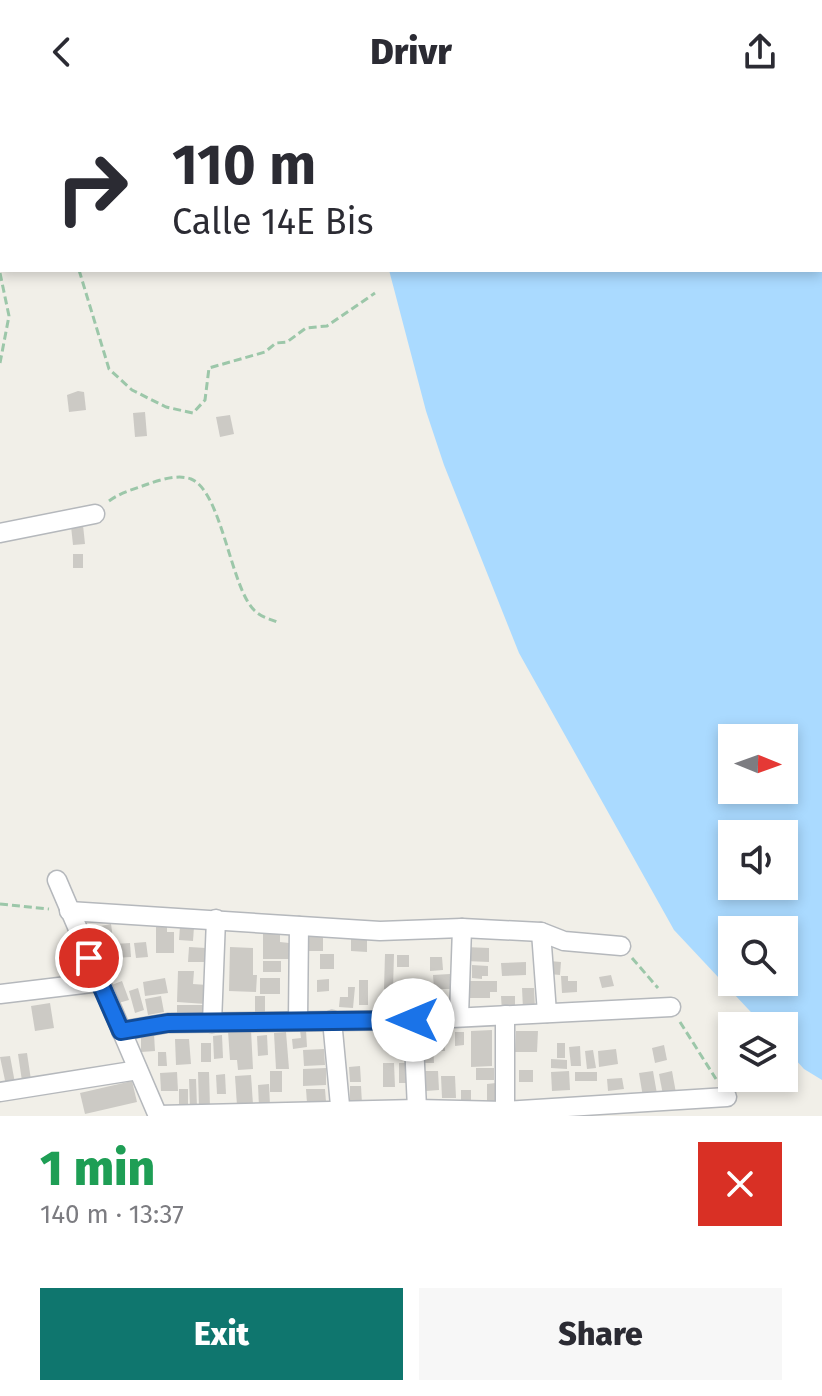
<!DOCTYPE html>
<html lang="en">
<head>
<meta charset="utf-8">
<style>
	body { margin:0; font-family:"Fira Sans",sans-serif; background:#f7f7f7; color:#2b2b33; height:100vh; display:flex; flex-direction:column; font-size:30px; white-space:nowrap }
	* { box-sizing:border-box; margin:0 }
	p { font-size:26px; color:#7c7c81 }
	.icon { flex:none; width:44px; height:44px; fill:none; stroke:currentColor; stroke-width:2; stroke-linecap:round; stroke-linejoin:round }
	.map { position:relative; height:1012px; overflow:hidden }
	.details { display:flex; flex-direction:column; background:#fff; flex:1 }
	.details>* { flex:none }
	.top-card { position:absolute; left:0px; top:0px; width:822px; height:168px; box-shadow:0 4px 12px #0003; background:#fff; color:#2b2b33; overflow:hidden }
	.needle { width:52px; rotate:91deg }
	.tools { position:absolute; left:718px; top:620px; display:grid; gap:16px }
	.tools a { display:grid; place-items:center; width:80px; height:80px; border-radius:0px; background:#fff; box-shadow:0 4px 12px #0003; font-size:40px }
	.pin { position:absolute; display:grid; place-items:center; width:68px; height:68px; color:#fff; margin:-34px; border:4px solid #fff; border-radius:50%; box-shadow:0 2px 8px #0007 }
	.me { position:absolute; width:88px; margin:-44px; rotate:270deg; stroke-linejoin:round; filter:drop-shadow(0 0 6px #0008) }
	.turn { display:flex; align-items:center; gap:28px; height:168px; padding:0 40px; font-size:36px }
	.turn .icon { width:104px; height:104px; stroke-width:2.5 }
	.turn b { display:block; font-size:56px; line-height:68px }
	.round { display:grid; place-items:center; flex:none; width:84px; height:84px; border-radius:0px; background:#f7f7f7 }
	.headline { display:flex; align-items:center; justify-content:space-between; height:136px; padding:0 40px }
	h1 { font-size:48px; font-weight:800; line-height:60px; color:#1e9e55 }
	.action { display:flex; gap:16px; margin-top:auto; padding:16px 40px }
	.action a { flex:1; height:92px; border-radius:0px; background:#0f766e; color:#fff; font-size:32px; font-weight:800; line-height:92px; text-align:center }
	.action a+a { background:#f7f7f7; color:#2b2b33 }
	header { display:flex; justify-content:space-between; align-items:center; height:104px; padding:0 40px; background:#fff; font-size:36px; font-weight:800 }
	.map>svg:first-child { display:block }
	.water { fill:#aadaff; fill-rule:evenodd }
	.building { fill:#cccac5 }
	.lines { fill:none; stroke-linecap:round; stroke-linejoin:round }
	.minor-casing { stroke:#b5b8bc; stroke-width:21 }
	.path { stroke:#9cc7a9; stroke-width:3; stroke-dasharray:8 4; stroke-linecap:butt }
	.minor { stroke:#fff; stroke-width:18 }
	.route-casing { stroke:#114b97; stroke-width:20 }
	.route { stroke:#1a73e8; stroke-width:14 }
</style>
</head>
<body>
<header><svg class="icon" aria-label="back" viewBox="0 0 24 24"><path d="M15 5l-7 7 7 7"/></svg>Drivr<svg class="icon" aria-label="share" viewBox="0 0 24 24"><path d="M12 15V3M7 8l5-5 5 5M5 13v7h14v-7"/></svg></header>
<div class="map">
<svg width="822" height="1012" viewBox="0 0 822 1012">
	<rect width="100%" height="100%" fill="#f1efe8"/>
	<!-- water -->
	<path class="water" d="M 343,0 L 822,0 L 822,976 L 804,965 L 784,943 L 784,922 L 764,922 L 674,826 L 519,549 L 444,361 L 426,307 L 389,166 L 820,166 L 820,2 ZM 732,634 L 784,634 L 784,686 L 732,686 ZM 732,730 L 784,730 L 784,782 L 732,782 ZM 732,826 L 784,826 L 784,878 L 732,878 Z"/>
	<!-- building -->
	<g class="building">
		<polygon points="78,287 84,288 86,306 69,308 67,291"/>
		<polygon points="145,308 147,332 135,333 133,309"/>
		<polygon points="230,311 234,330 220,333 216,313"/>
		<polygon points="83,421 85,440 73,441 71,422"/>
		<rect x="73" y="450" width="10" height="14"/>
		<polygon points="111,820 113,834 97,837 95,823"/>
		<polygon points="156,821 167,821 167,828 174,828 174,849 156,849"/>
		<polygon points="180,822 194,823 193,837 179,836"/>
		<polygon points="263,829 280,829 280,838 289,839 289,855 263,855"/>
		<polygon points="323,832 323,847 308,847 308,833"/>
		<polygon points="351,835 367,835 367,848 351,847"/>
		<polygon points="146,838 148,853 136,854 134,839"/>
		<polygon points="130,839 131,853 115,854 114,840"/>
		<polygon points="189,843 206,844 205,858 188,858"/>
		<polygon points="230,843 253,844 253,871 257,871 256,888 229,887"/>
		<polygon points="465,843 489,844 489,858 465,857"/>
		<rect x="320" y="850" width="14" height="15"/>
		<polygon points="385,850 394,850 393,885 384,885"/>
		<rect x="397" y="851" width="12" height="12"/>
		<polygon points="430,853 442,853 443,866 430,867"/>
		<rect x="263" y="857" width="18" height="11"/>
		<polygon points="549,857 561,858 560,871 549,870"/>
		<polygon points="526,858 526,871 502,872 501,859"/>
		<polygon points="472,861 488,862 488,872 482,872 482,875 472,874"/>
		<polygon points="178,867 194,867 193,880 207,881 206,900 177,898"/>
		<polygon points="450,870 450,885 434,885 433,871"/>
		<polygon points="611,871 614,882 602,884 599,873"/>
		<polygon points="561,872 568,872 568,877 577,877 577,888 562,889"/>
		<polygon points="165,874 168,889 145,892 143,878"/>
		<rect x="260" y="874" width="20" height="16"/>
		<polygon points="329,875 329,887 317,888 317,876"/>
		<rect x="359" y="876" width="9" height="25"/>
		<polygon points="122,877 129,896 115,900 109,882"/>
		<polygon points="470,877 497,877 497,888 490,888 490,894 470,894"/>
		<polygon points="348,883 355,883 353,904 339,903 340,893 348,893"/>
		<polygon points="138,884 144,906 135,909 129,887"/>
		<polygon points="522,884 534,884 535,905 523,905"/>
		<polygon points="439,887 439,902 425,903 424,888"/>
		<rect x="401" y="890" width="11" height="15"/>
		<polygon points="161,892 164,908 148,911 145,895"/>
		<rect x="255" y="892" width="10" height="19"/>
		<polygon points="501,892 515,892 515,907 502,908"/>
		<polygon points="50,899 54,924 35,927 31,902"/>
		<polygon points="177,901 206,901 206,912 177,911"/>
		<polygon points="404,925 405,941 384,942 383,926"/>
		<polygon points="251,926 253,965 238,966 237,956 230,956 228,927"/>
		<polygon points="300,926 306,926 307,943 293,945 292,935 301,934"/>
		<polygon points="492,926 492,962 471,963 471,927"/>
		<polygon points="516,927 538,927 537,948 515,948"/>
		<polygon points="286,928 289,965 276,965 274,929"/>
		<polygon points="455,928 464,928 464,941 455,942"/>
		<polygon points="154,930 155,947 141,948 141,931"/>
		<polygon points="222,931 223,954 214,955 213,932"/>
		<polygon points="267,931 268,951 258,952 257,932"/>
		<polygon points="435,932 444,932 445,947 436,947"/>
		<polygon points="175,935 189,935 191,960 176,961"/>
		<polygon points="433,937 434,959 425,959 424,938"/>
		<rect x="201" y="939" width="10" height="19"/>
		<rect x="557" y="939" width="8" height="15"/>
		<polygon points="664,941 667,956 655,959 652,944"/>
		<polygon points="580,942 581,962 571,962 569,943"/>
		<polygon points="324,945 325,961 304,962 303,946"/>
		<polygon points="616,945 618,960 599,963 598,947"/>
		<polygon points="593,946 596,964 587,965 585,947"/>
		<polygon points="158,948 166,948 167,962 158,962"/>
		<polygon points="27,949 31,976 22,977 18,950"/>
		<polygon points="10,952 15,979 6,981 0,953"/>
		<polygon points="551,955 567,956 567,965 551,964"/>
		<polygon points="383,959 394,959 395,983 383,983"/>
		<rect x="399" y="959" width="12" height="20"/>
		<polygon points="360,962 361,978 350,978 349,963"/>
		<polygon points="326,964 326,981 303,982 303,965"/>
		<rect x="476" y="964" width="18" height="12"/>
		<rect x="519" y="966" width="14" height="12"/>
		<rect x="270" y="967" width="12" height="21"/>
		<polygon points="425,967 438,967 439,986 426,987"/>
		<polygon points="569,967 570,986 552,987 551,968"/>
		<polygon points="653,967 657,990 643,993 639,969"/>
		<polygon points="672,967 676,989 663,991 659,970"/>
		<polygon points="177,968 178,987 161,987 160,969"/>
		<polygon points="198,968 209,968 210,1004 199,1004"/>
		<rect x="575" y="968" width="22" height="9"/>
		<polygon points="225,970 226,990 217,990 216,971"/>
		<polygon points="251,971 253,1001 237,1002 235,972"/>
		<polygon points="441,972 455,972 456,994 442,994"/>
		<polygon points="622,974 624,985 608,987 607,975"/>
		<polygon points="189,975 196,975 197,1004 190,1004"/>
		<polygon points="132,977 137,998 85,1010 80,989"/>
		<polygon points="496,979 497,999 487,1000 487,980"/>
		<polygon points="269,980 270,1002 259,1003 258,981"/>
		<polygon points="350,982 361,982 362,1000 350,1000"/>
		<rect x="179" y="985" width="9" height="19"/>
		<polygon points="306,985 325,985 326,998 307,999"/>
		<rect x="461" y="986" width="10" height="13"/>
	</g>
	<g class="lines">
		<!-- minor casing -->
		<g class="minor-casing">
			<g id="minor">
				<polyline points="0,429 95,410"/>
				<polyline points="57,776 158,1012"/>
				<polyline points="69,807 380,827 462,824 541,828 564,837 621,842"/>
				<polyline points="541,828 547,909"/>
				<polyline points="0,890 100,878"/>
				<polyline points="505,911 505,1012"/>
				<polyline points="459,912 462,824"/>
				<polyline points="332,916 341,1012"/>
				<polyline points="413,916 417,1005"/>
				<polyline points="298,917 299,822"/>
				<polyline points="212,919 216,815"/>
				<polyline points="121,927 168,919 413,916 671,903"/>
				<polyline points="0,988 138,966"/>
				<polyline points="158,1011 417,1005 504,1007 727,993"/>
			</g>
		</g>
		<!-- path -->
		<g class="path">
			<polyline points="124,0 124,2"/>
			<polyline points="0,119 2,122"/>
			<polyline points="0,163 2,158"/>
			<polyline points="79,166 109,265 132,286 166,303 193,309 205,296 209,264 265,248 276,239 287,238 306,224 327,222 375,189"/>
			<polyline points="0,169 9,212 0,259"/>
			<path d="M 109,397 C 121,388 135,385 148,380 C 160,376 178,370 191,375 C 222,387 231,486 255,507 C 261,513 270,515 277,518"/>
			<polyline points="0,800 49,805"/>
			<polyline points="632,854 658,884"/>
			<polyline points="680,918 716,975"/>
		</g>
		<!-- minor -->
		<use href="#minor" class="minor"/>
	</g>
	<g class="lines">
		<!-- route casing -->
		<g class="route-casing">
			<polyline id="route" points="89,854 121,927 168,919 413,916"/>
		</g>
		<!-- route -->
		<use href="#route" class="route"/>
	</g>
</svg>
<div class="tools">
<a><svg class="needle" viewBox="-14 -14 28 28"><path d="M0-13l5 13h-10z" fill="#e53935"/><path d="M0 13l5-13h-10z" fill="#7c7c81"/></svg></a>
<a><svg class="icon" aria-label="sound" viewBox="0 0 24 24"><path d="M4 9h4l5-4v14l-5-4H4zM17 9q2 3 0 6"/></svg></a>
<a><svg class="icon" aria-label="search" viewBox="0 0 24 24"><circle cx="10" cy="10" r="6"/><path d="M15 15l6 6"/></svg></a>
<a><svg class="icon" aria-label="layers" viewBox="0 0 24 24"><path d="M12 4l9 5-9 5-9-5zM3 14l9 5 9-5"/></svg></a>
</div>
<div class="pin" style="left:89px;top:854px;background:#d93025"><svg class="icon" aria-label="arrive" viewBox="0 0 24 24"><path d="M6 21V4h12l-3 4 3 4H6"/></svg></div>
<svg class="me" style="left:413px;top:916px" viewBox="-20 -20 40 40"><circle r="19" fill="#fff"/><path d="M0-13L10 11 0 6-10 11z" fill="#1a73e8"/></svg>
<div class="top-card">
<div class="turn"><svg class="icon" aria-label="right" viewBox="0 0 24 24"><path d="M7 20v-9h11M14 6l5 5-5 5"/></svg><div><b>110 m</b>Calle 14E Bis</div></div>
</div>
</div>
<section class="details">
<div class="headline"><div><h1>1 min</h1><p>140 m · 13:37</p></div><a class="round" style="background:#d93025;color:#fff"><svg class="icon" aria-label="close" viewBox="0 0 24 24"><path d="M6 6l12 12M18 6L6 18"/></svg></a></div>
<div class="action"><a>Exit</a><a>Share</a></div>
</section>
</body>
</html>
